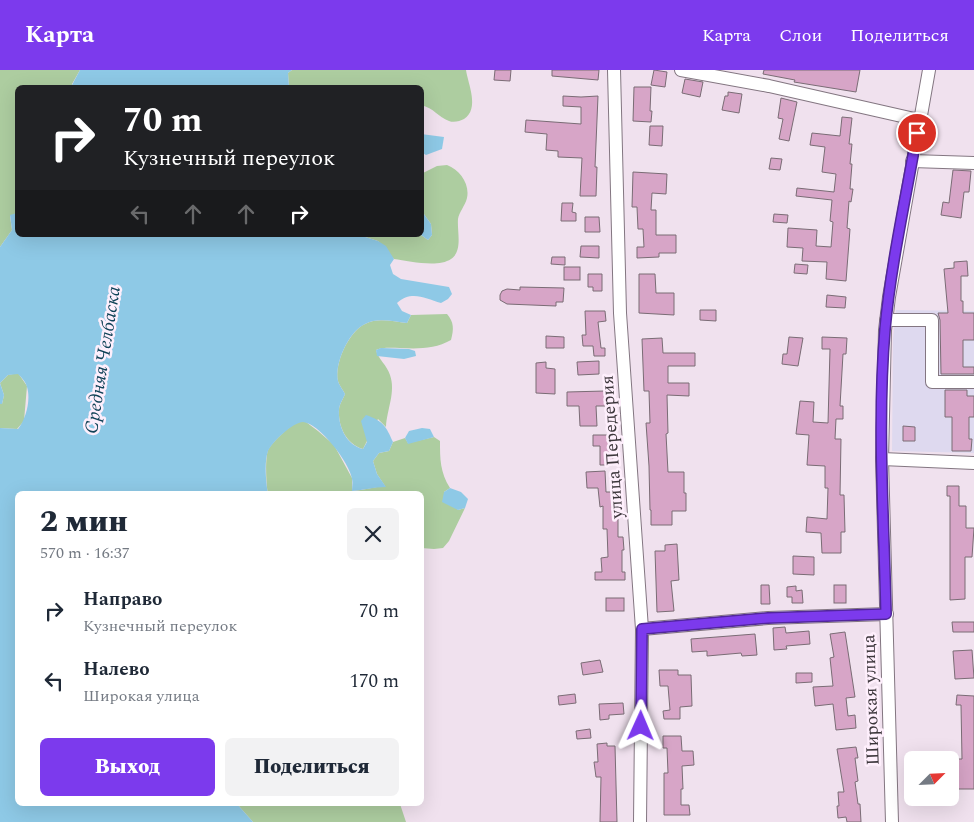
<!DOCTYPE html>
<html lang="ru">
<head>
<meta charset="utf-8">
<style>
	body { margin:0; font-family:Spectral,serif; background:#f2f2f3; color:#1f2937; height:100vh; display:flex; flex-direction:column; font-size:19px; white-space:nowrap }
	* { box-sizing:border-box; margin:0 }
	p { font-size:16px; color:#747a83 }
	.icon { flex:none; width:28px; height:28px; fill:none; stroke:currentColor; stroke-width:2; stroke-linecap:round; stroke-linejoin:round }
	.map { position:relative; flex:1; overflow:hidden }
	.panel { position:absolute; left:15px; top:421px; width:409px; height:315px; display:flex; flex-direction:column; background:#fff; border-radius:8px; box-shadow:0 5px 20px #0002 }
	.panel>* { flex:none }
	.guide { position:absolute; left:15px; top:15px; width:409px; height:152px; border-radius:8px; box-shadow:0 5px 20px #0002; background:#202124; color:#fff; overflow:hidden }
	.needle { width:32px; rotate:66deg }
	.fabs { position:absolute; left:904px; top:681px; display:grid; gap:10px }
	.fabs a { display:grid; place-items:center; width:55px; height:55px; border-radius:8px; background:#fff; box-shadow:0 5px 20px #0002; font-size:25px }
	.pin { position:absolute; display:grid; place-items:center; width:42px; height:42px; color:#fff; margin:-21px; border:2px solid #fff; border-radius:50%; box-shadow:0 1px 5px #0007 }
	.me { position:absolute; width:55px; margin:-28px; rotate:1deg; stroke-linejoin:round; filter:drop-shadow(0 0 4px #0008) }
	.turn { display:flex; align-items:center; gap:18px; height:105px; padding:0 25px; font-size:22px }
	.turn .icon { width:65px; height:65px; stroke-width:2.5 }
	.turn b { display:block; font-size:35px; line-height:42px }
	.lanes { display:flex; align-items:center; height:48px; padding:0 25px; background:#0003; justify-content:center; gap:25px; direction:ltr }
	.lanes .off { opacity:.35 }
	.round { display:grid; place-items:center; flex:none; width:52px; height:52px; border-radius:8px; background:#f2f2f3 }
	.overview { display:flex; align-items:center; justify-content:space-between; height:85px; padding:0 25px }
	h1 { font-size:30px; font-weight:800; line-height:38px }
	.action { display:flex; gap:10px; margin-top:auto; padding:10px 25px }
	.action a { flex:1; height:58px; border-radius:8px; background:#7c3aed; color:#fff; font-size:20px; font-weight:800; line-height:58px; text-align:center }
	.action a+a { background:#f2f2f3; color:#1f2937 }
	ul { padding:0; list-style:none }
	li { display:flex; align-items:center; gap:15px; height:70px; padding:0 25px }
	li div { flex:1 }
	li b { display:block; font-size:19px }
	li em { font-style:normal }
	header { display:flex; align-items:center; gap:30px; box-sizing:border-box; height:70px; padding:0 25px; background:#7c3aed; color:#fff }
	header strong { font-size:24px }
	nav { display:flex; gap:28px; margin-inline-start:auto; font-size:18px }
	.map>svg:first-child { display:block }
	.commercial { fill:#ded9ef }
	.green { fill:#adcda0 }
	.water { fill:#8ec9e6 }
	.building { fill:#d7a5c7; stroke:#7a6c75 }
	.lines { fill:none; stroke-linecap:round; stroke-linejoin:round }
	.minor-casing { stroke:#837681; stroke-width:14 }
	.minor { stroke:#fff; stroke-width:12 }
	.route-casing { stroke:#51269a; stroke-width:12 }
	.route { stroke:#7c3aed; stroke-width:9 }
	.labels { text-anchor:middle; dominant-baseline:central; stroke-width:5; stroke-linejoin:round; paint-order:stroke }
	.street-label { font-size:18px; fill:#3c363b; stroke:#feeffc }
	.water-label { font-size:19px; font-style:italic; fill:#104257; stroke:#feeffc }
</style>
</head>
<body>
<header>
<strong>Карта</strong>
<nav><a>Карта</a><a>Слои</a><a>Поделиться</a></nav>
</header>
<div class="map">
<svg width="974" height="752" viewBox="0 0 974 752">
	<rect width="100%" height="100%" fill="#f0e1ee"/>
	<!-- commercial -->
	<polygon class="commercial" points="896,240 974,241 974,383 892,381 893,269"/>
	<!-- green -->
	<g class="green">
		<polygon points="0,0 80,0 72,14 73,17 18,18 17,143 10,146 12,160 0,177"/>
		<path d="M 292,0 L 466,0 C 468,14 480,39 464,49 C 460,51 454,53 449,51 C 438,47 434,38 421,35 L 421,18 L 289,18 L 288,3 Z"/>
		<path d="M 447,95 C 460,100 470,114 467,128 C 465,136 459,142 458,149 C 457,162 463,181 451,189 C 438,198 409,191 394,189 L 378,171 L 359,165 L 421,165 L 428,170 L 432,165 L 431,154 L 421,140 L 421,104 L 437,96 Z"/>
		<path d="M 447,244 C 454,252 454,259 451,270 C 435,279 418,279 400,278 C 392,278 383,277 376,280 C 378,289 387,295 390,305 C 396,322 387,339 386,357 L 378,349 L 363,379 C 346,374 338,356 339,340 C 339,335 343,329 345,324 C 343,320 339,315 338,311 C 334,294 349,261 365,254 C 378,247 394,252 407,253 L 411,245 Z"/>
		<polygon points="18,303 27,316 24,351 17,359 0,358 0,334 2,334 4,325 0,313 8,305"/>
		<path d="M 296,352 L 306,352 L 318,361 L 334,375 L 352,408 L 352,421 C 364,420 374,417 385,416 L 377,404 L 373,391 L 379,383 L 389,381 L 393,372 L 405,368 L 408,373 L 434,367 L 440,371 C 440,389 440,402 450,418 L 444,422 L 458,440 L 465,438 L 449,471 L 443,478 L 434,479 L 421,478 L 421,424 L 268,424 C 266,414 265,389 268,380 C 273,371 288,358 296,352 Z"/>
		<polygon points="237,734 400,734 406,752 253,752"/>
	</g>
	<!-- water -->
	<g class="water">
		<polygon points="80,0 292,0 288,3 289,17 73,17 72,15"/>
		<polygon points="421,64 444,67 442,79 426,85 421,82"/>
		<polygon points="421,140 431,154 432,165 428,170 421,165"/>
		<path d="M 17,143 L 18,165 L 359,165 L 378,171 L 386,176 L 394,189 L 390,195 L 393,204 L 401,209 L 449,217 L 452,224 L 448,229 L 441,233 C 425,228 411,220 397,233 L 402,241 L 411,245 L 407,253 C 394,252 378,247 365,254 C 349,261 334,294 338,311 C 339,315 343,320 345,324 C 343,329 339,335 339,340 C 338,356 346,375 363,379 L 367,372 L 361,351 L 366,345 C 383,351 386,356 393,372 L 389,381 L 379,383 L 373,391 L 377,404 L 386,417 C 374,417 364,420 352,421 C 352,417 353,413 352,409 C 350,393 319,353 303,352 C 293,352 272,372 268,381 C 264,392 266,413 268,424 L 18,424 L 18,734 L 237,734 L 253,752 L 0,752 L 0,358 L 18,359 C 26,349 31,330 27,317 C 26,312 21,307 18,304 L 8,305 L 0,313 L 4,325 L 2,334 L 0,334 L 0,177 L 12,160 L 10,145 Z"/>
		<polygon points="381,278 409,279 415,281 416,286 404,289 377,286 376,280"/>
		<polygon points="422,358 430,359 434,367 408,374 405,368 409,361"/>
		<polygon points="450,418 461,422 468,429 465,438 458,440 442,432 444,422"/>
	</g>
	<!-- building -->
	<g class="building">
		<polygon points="495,0 511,0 510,11 494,10"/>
		<polygon points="552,0 599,0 598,10 552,6"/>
		<polygon points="654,0 667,2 665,17 651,15"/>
		<polygon points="764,0 860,0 856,22 794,12 795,10 763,4"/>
		<polygon points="685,9 703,12 700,27 682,23"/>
		<polygon points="634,17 651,17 650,41 652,41 651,52 633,51"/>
		<polygon points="728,22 742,24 739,43 722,40 725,26 728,26"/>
		<polygon points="563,26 581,27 598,26 595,97 597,97 596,126 580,126 582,88 558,87 558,81 546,80 547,64 525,62 526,50 581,54 581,37 563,36"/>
		<polygon points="781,28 797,32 789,71 779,69 783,49 778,48"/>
		<polygon points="842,47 852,48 849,74 852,74 850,94 852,94 850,119 853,119 851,132 849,131 847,158 850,159 846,211 826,209 827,192 802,191 803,178 787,177 788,158 817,160 816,176 831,177 833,152 830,151 832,130 796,126 797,118 834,122 836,104 822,102 825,77 810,75 812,63 840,66"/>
		<polygon points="650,56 663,56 662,76 649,75"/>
		<polygon points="771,88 782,89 780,100 769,99"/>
		<polygon points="953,100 971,101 969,122 964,122 961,148 941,145 943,132 949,133"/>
		<polygon points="633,102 667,104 666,124 652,123 651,140 656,140 656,165 676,165 676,183 659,183 659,187 637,188 637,177 644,177 643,159 638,159 637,137 632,137"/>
		<polygon points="562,133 573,133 572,142 576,143 576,151 561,151"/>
		<polygon points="774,144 788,145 787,153 773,152"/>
		<polygon points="585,147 599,147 600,162 585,162"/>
		<polygon points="581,176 599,176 599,188 580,187"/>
		<polygon points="552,187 565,187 565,195 551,194"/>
		<polygon points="967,191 968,206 961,206 961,231 963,231 963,243 974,243 974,270 963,270 963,297 974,297 974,304 941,304 940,250 938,243 948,243 944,199 954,198 954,192"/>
		<polygon points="795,194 808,195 807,204 794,203"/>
		<rect x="564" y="197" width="16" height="13"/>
		<polygon points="588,204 602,204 602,221 593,221 593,217 588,217"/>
		<polygon points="639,204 655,204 656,223 674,223 674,245 639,243"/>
		<polygon points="520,217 564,218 563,232 556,232 556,236 507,234 500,230 500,225 502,221 507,219 520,220"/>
		<polygon points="827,225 846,227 845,238 826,237"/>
		<polygon points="700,240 716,240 716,251 700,250"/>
		<polygon points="585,241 605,241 606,251 598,252 601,278 605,278 605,286 594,286 593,276 583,276 582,265 586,265"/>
		<polygon points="546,266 564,267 564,278 546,278"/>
		<polygon points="789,267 803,268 798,296 782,294 783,284 787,284"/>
		<polygon points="822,267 847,268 846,284 843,284 840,336 843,336 843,349 836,349 835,369 841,369 840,425 844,425 845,462 841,462 841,483 822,483 821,463 806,462 807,447 827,449 828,418 825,418 825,396 807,395 809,365 796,364 800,331 814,332 813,352 828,353 830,279 822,279"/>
		<polygon points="662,268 663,283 695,283 695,296 668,296 668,313 689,313 689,326 667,325 668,363 666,364 668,402 684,402 684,423 686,423 686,441 672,441 672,455 651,455 651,440 650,440 649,396 646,353 650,353 649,321 644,321 642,269"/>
		<polygon points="599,291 599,304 578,305 577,292"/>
		<polygon points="546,292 546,298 555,299 555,324 536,323 536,293"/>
		<polygon points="945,320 967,320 967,326 974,326 974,347 969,347 969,369 972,369 971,381 952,381 952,347 945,347"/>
		<polygon points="605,321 605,336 596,336 597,356 580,356 579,336 567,336 567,322"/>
		<polygon points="903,356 915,357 915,371 903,371"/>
		<polygon points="593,365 612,365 613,395 600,395 600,376 593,376"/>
		<polygon points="605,401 606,422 618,422 618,467 623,467 624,480 622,480 622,502 625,502 625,510 595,510 595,502 602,502 601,488 608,487 607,459 603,459 603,436 600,437 598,418 587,418 586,402"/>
		<polygon points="947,416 959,416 959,436 966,436 966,458 974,458 972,487 965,487 965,529 950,530 950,426 947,426"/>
		<polygon points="677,474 679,510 671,511 674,541 657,542 655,481 665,481 665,475"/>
		<polygon points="793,486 814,487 814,505 793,504"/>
		<polygon points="761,515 769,515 770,534 761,534"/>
		<rect x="834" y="515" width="12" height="18"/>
		<polygon points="796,516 796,521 802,520 803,533 792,533 792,527 787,527 787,517"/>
		<rect x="606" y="528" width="18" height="13"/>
		<polygon points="952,552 974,552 974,562 953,562"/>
		<polygon points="785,557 786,563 809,561 810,574 786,576 787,579 774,580 773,558"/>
		<polygon points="845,562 855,627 846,628 848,646 855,645 856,658 836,660 833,634 815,636 813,617 833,616 830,588 834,587 830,564"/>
		<polygon points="755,564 757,585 742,586 741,583 707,586 707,581 692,582 691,569"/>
		<polygon points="972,580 974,608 955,609 953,581"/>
		<polygon points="600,590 603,602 583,605 581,593"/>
		<polygon points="659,600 678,600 678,605 691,605 692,636 680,637 680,649 664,649 663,641 670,640 668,616 660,616"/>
		<polygon points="796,603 812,603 812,612 796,613"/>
		<polygon points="575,624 576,633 559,635 558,626"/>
		<polygon points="957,625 974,626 974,719 954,719 953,709 956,709 956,689 962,689 961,635 956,635"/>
		<polygon points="623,633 624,644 609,645 609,649 600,650 599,634"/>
		<polygon points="590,659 591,668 577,669 576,661"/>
		<polygon points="663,666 681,666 682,681 693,681 694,695 682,696 683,719 681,719 681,735 689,735 690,745 664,745 664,703 668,703 667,678 663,678"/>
		<polygon points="607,673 607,676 615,676 617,752 600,752 601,707 596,707 594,692 598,692 597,674"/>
		<polygon points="856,677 858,688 855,688 858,711 855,712 858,734 860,734 861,752 847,752 846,747 838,748 837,736 839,736 838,722 844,722 837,679"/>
	</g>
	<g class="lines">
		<!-- minor casing -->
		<g class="minor-casing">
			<g id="minor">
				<polyline points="614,0 620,243 642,559 640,752"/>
				<polyline points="681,0 769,16 919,50"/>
				<polyline points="912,91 974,93"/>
				<polyline points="886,250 932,250 932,312 974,312"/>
				<polyline points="882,389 974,393"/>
				<polyline points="642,559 768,548 887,544"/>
				<polyline points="892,752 882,389 885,260 889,227 929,0"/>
			</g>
		</g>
		<!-- minor -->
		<use href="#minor" class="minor"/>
	</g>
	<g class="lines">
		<!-- route casing -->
		<g class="route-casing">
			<path id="route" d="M 641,656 L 642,559 L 768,548 L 886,544 C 884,449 877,353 885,259 C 891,193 906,128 917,63"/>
		</g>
		<!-- route -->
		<use href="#route" class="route"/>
	</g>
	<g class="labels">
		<!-- street labels -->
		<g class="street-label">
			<text transform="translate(612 377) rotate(-94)">улица Передерия</text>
			<text transform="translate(871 630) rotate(-92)">Широкая улица</text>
		</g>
		<!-- water labels -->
		<g class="water-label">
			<text transform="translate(103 290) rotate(-81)">Средняя Челбаска</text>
		</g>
	</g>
</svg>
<div class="fabs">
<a><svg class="needle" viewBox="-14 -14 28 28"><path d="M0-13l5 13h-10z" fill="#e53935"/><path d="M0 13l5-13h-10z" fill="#747a83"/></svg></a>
</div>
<div class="pin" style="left:917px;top:63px;background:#d93025"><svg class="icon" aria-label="arrive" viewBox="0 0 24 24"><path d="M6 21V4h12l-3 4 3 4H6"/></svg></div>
<svg class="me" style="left:641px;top:656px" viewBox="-20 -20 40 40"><path d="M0-17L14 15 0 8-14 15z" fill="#7c3aed" stroke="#fff" stroke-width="4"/></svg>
<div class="guide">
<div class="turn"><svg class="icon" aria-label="right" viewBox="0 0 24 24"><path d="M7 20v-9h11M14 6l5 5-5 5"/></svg><div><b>70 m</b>Кузнечный переулок</div></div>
<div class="lanes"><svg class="icon off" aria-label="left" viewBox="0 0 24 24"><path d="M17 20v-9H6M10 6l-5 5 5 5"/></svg><svg class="icon off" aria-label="ahead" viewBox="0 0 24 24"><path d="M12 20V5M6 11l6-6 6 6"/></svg><svg class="icon off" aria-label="ahead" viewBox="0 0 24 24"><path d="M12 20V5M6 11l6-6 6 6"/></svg><svg class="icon" aria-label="right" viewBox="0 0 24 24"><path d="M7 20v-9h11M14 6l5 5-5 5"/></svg></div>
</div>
<section class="panel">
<div class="overview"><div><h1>2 мин</h1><p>570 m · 16:37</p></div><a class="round"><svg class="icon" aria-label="close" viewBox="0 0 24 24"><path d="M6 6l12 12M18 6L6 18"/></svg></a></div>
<ul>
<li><svg class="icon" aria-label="right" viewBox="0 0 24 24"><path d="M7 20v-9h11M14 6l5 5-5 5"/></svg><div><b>Направо</b><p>Кузнечный переулок</p></div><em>70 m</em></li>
<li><svg class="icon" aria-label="left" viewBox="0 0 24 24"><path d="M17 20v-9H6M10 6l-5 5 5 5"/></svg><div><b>Налево</b><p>Широкая улица</p></div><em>170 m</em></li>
</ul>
<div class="action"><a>Выход</a><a>Поделиться</a></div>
</section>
</div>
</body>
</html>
